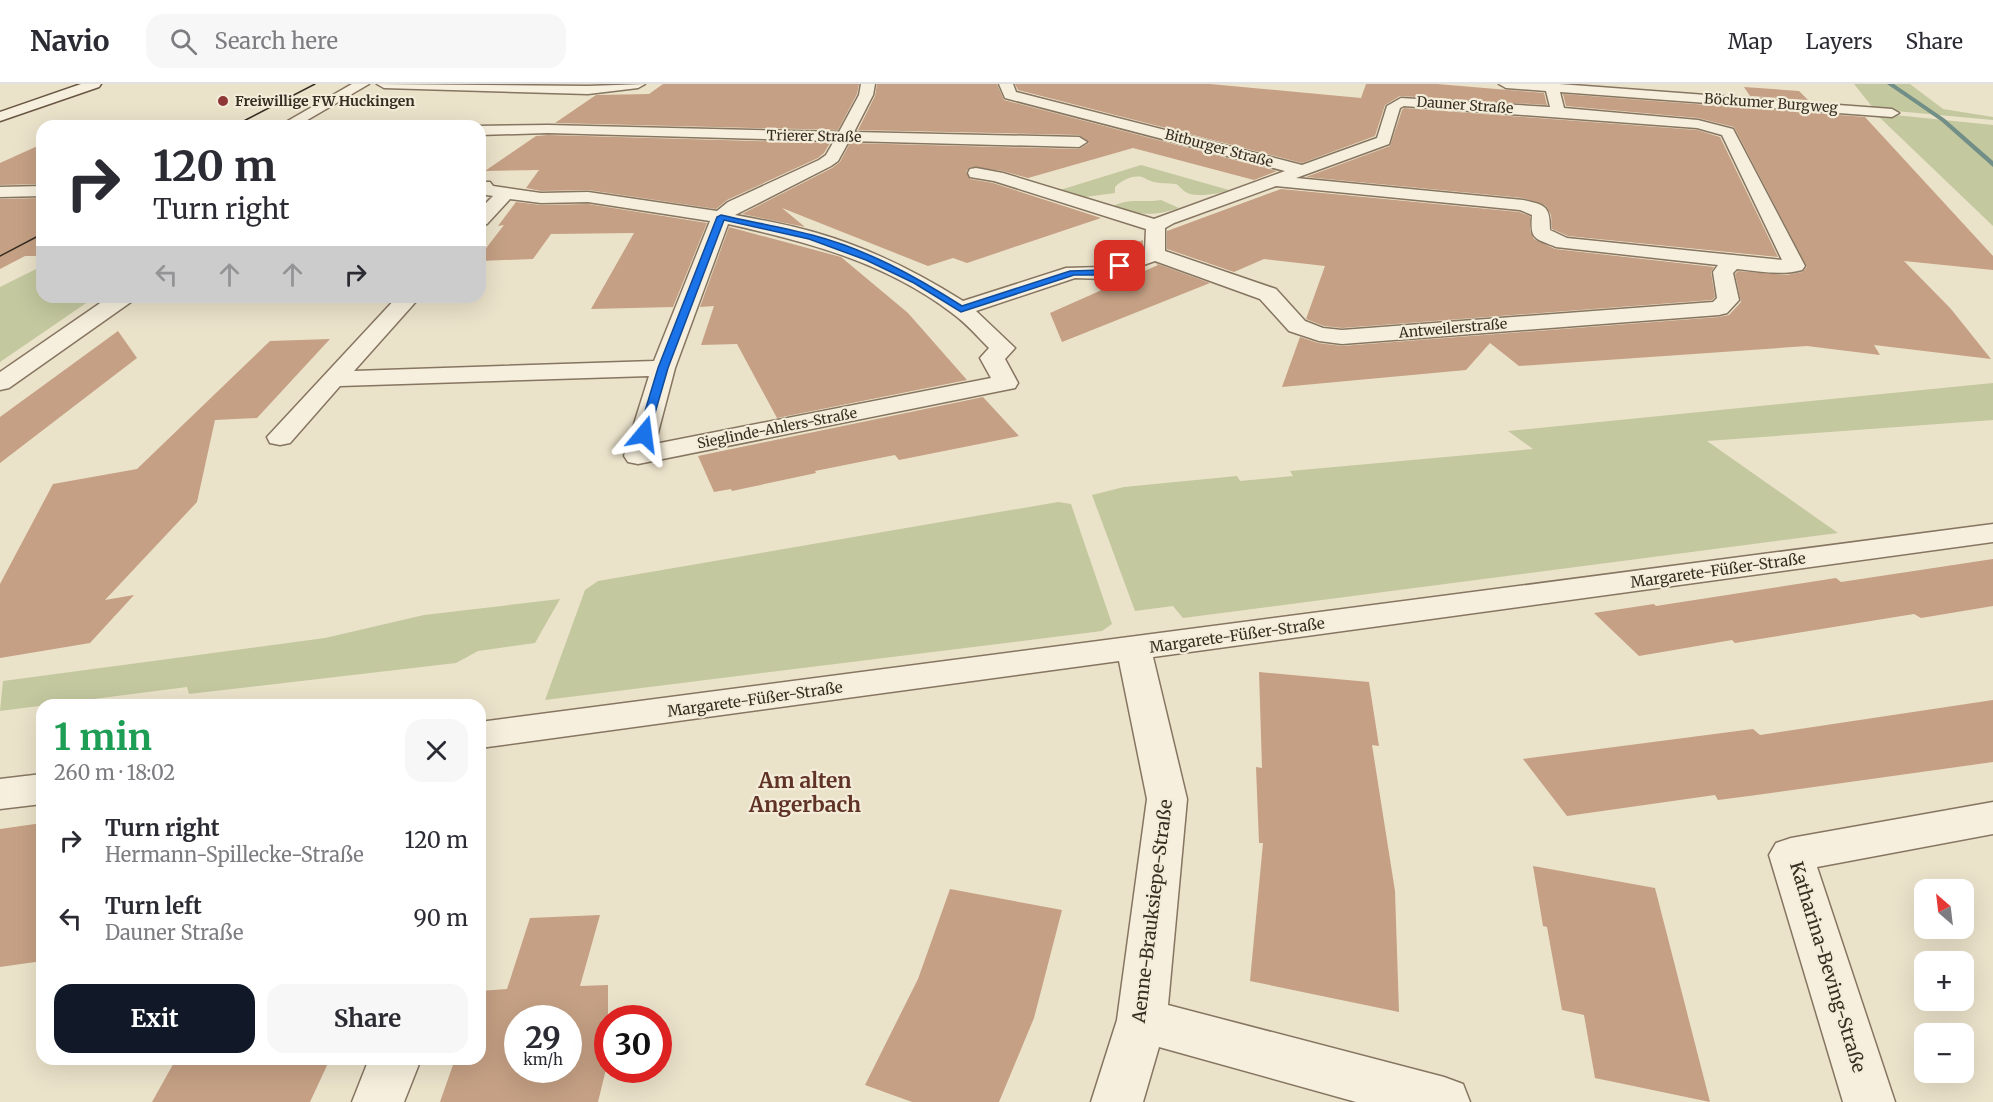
<!DOCTYPE html>
<html lang="en">
<head>
<meta charset="utf-8">
<style>
	body { margin:0; font-family:Merriweather,serif; background:#f7f7f7; color:#2b2b33; height:100vh; display:flex; flex-direction:column; font-size:22px; white-space:nowrap }
	* { box-sizing:border-box; margin:0 }
	p { font-size:20px; color:#7c7c81 }
	.icon { flex:none; width:33px; height:33px; fill:none; stroke:currentColor; stroke-width:2; stroke-linecap:round; stroke-linejoin:round }
	.map { position:relative; flex:1; overflow:hidden }
	.details { position:absolute; left:36px; top:615px; width:450px; height:366px; display:flex; flex-direction:column; background:#fff; border-radius:18px; box-shadow:0 6px 24px #0002 }
	.details>* { flex:none }
	.banner { position:absolute; left:36px; top:36px; width:450px; height:183px; border-radius:18px; box-shadow:0 6px 24px #0002; background:#fff; color:#2b2b33; overflow:hidden }
	.needle { width:39px; rotate:332deg }
	.controls { position:absolute; left:1914px; top:795px; display:grid; gap:12px }
	.controls a { display:grid; place-items:center; width:60px; height:60px; border-radius:12px; background:#fff; box-shadow:0 6px 24px #0002; font-size:30px }
	.speed { position:absolute; left:504px; top:921px; display:flex; gap:12px; font-size:30px; font-weight:700; text-align:center }
	.speed>* { display:grid; place-content:center; width:78px; height:78px; border-radius:50%; background:#fff; box-shadow:0 6px 24px #0002; line-height:1 }
	.speed small { font-size:15px; font-weight:400 }
	.speed .limit { border:9px solid #d22; background:#fff; color:#111 }
	.pin { position:absolute; display:grid; place-items:center; width:51px; height:51px; color:#fff; margin:-26px; border-radius:12px; box-shadow:0 3px 9px #0006 }
	.me { position:absolute; width:66px; margin:-33px; rotate:16deg; stroke-linejoin:round; filter:drop-shadow(0 0 4px #0008) }
	.turn { display:flex; align-items:center; gap:21px; height:126px; padding:0 18px; font-size:27px }
	.turn .icon { width:78px; height:78px; stroke-width:2.5 }
	.turn b { display:block; font-size:42px; line-height:51px }
	.lanes { display:flex; align-items:center; height:57px; padding:0 18px; background:#0003; justify-content:center; gap:30px; direction:ltr }
	.lanes .off { opacity:.35 }
	.round { display:grid; place-items:center; flex:none; width:63px; height:63px; border-radius:18px; background:#f7f7f7 }
	.summary { display:flex; align-items:center; justify-content:space-between; height:102px; padding:0 18px }
	h1 { font-size:36px; font-weight:700; line-height:45px; color:#1e9e55 }
	.cta { display:flex; gap:12px; margin-top:auto; padding:12px 18px }
	.cta a { flex:1; height:69px; border-radius:18px; background:#111827; color:#fff; font-size:24px; font-weight:700; line-height:69px; text-align:center }
	.cta a+a { background:#f7f7f7; color:#2b2b33 }
	ul { padding:0; list-style:none }
	li { display:flex; align-items:center; gap:18px; height:78px; padding:0 18px }
	li div { flex:1 }
	li b { display:block; font-size:22px }
	li em { font-style:normal }
	header { display:flex; align-items:center; gap:36px; box-sizing:border-box; height:84px; padding:0 30px; background:#fff; border-bottom:2px solid #e1e1e2 }
	header strong { font-size:28px }
	nav { display:flex; gap:33px; margin-inline-start:auto; font-size:21px }
	.search { width:420px; height:54px; background:#f7f7f7; display:flex; align-items:center; gap:15px; box-sizing:border-box; padding:0 21px; border-radius:18px; color:#7c7c81; font-size:22px }
	.map>svg:first-child { display:block }
	.green { fill:#c3c89f }
	.lines { fill:none; stroke-linecap:round; stroke-linejoin:round }
	.stream { fill:#718e87; fill-rule:evenodd }
	.building { fill:#c5a084; fill-rule:evenodd }
	.minor-casing { stroke:#867560; stroke-width:3 }
	.secondary-casing { stroke:#685643; stroke-width:3 }
	.minor { fill:#f6efdd; fill-rule:evenodd }
	.secondary { fill:#f6efdd; fill-rule:evenodd }
	.tram { stroke:#382d22; stroke-width:1.5 }
	.route { fill:#1a73e8; stroke:#114b97; stroke-width:1.5 }
	.poi-dot { fill:#8f3736; stroke:#f3ecd9; stroke-width:2 }
	.labels { text-anchor:middle; dominant-baseline:central; stroke-width:4.5; stroke-linejoin:round; paint-order:stroke }
	.far-poi-label { font-size:14px; font-weight:bold; fill:#382d22; stroke:#f3ecd9; text-anchor:start }
	.far-street-label { font-size:14px; fill:#382d22; stroke:#f3ecd9 }
	.street-label { font-size:15px; fill:#382d22; stroke:#f3ecd9 }
	.near-street-label { font-size:18px; fill:#382d22; stroke:#f3ecd9 }
	.near-quarter-label { font-size:21px; font-weight:bold; fill:#603326; stroke:#f3ecd9 }
</style>
</head>
<body>
<header>
<strong>Navio</strong>
<div class="search"><svg class="icon" aria-label="search" viewBox="0 0 24 24"><circle cx="10" cy="10" r="6"/><path d="M15 15l6 6"/></svg>Search here</div>
<nav><a>Map</a><a>Layers</a><a>Share</a></nav>
</header>
<div class="map">
<svg width="1993" height="1018" viewBox="0 0 1993 1018">
	<rect width="100%" height="100%" fill="#ebe2ca"/>
	<!-- green -->
	<g class="green">
		<polygon points="1854,0 1910,0 1943,25 1993,33 1993,36 1874,25"/>
		<polygon points="1875,29 1993,41 1993,142"/>
		<path d="M 1141,81 L 1229,106 C 1219,110 1191,115 1183,106 C 1180,104 1179,101 1176,100 C 1168,99 1158,100 1151,97 C 1146,96 1146,94 1142,93 C 1133,91 1122,96 1115,103 L 1115,109 L 1085,113 L 1060,106 Z"/>
		<path d="M 1161,116 L 1179,124 C 1151,133 1141,131 1114,122 C 1128,114 1145,119 1161,116 Z"/>
		<polygon points="42,182 42,213 95,213 0,278 0,203"/>
		<polygon points="1993,299 1993,336 1707,357 1838,449 1183,534 1173,522 1135,527 1092,411 1124,403 1237,392 1240,397 1293,392 1290,387 1533,365 1508,347"/>
		<polygon points="1058,418 1071,420 1112,540 1102,547 545,616 585,506 598,497"/>
		<polygon points="560,515 535,559 478,567 456,579 189,610 187,603 0,627 3,597 325,554 424,531"/>
	</g>
	<g class="lines">
		<!-- stream -->
		<polygon class="stream" points="1887,0 1894,0 1945,35 1993,77 1993,83 1941,37"/>
	</g>
	<!-- building -->
	<g class="building">
		<polygon points="663,0 859,0 857,10 838,46 555,39 596,11 649,10"/>
		<polygon points="877,0 997,0 1004,16 1277,87 1254,96 1133,64 1028,94 1003,87 970,83 966,88 970,95 993,99 1101,134 967,179 953,174 928,182 782,124 805,143 742,130 832,84 840,78 850,59 1079,65 1089,59 1079,51 858,46 875,12"/>
		<polygon points="1015,0 1210,0 1361,14 1366,0 1437,0 1544,9 1547,21 1400,12 1385,21 1375,52 1302,79 1018,6"/>
		<polygon points="1744,3 1799,7 1808,16 1750,12"/>
		<polygon points="1563,10 1865,33 1993,172 1993,186 1904,177 1951,225 1991,275 1874,261 1880,271 1807,262 1519,282 1490,259 1466,286 1282,303 1300,253 1318,259 1342,262 1719,233 1729,231 1741,218 1735,190 1738,187 1786,191 1802,188 1807,183 1734,43 1698,34 1566,22"/>
		<polygon points="1404,24 1697,46 1720,53 1778,173 1568,152 1552,145 1551,131 1546,122 1523,114 1306,93 1390,62 1402,26"/>
		<polygon points="536,52 548,51 830,59 824,69 818,74 727,116 716,125 588,106 541,107 526,104 539,86 485,87"/>
		<polygon points="42,60 42,100 0,101 0,79"/>
		<polygon points="1281,105 1519,128 1530,132 1530,146 1534,155 1555,165 1714,183 1711,188 1715,213 1712,216 1342,244 1324,242 1306,235 1325,182 1264,175 1234,188 1167,165 1167,147"/>
		<polygon points="42,114 42,172 25,172 0,185 0,115"/>
		<polygon points="516,118 541,121 588,120 707,139 673,223 591,225 634,149 551,150 533,175 480,177 480,172 504,141 498,142"/>
		<polygon points="729,143 841,173 908,229 967,296 777,334 737,260 701,261 714,222 700,223"/>
		<polygon points="1143,156 1143,165 1127,171 1114,167"/>
		<polygon points="1155,179 1210,199 1062,258 1050,229 1158,181"/>
		<polygon points="118,247 137,274 0,379 0,333"/>
		<polygon points="330,255 257,334 215,336 197,418 105,516 134,511 90,559 0,574 0,500 53,400 137,385 270,257"/>
		<polygon points="983,313 1019,352 899,376 895,371 815,387 816,389 732,407 731,405 714,408 698,372"/>
		<polygon points="1993,475 1993,522 1921,534 1914,530 1735,559 1732,556 1639,572 1594,529 1654,520 1656,522 1836,494 1841,498"/>
		<polygon points="1259,588 1369,598 1379,662 1372,661 1395,807 1399,928 1250,897 1263,759 1259,759 1256,683 1262,684"/>
		<polygon points="1993,616 1993,678 1749,712 1718,716 1715,711 1567,732 1523,675 1753,645 1760,651"/>
		<polygon points="42,739 42,877 0,883 0,745"/>
		<polygon points="1533,782 1655,804 1710,1018 1595,994 1584,931 1562,926 1547,843 1543,842"/>
		<polygon points="950,805 1062,826 1034,934 999,1018 912,1018 865,1001 918,895"/>
		<path d="M 600,831 L 580,902 L 608,901 L 608,977 L 598,1018 L 440,1018 L 455,975 L 480,975 L 480,907 L 507,905 L 530,834 ZM 518,934 L 568,934 L 568,986 L 518,986 Z"/>
		<polygon points="176,975 330,975 310,1018 152,1018"/>
	</g>
	<g class="lines">
		<!-- minor casing -->
		<g class="minor-casing">
			<g id="minor">
				<polygon points="352,0 369,0 297,42 279,42"/>
				<polygon points="377,0 588,2 645,0 638,4 588,10 384,4"/>
				<path d="M 861,0 L 875,0 L 873,11 L 854,48 L 1079,53 L 1087,58 L 1079,63 L 849,57 L 838,77 L 831,82 L 735,131 C 762,136 790,141 817,149 C 869,164 917,188 963,217 L 1066,184 L 1101,183 L 1145,167 L 1146,145 L 994,97 L 970,93 L 968,89 L 970,85 L 976,84 L 1003,89 L 1154,135 L 1285,87 L 1005,14 L 999,0 L 1013,0 L 1016,8 L 1302,81 L 1377,54 L 1387,22 L 1401,14 L 1550,23 L 1546,7 L 1506,4 L 1499,0 L 1559,0 L 1892,25 L 1899,29 L 1892,33 L 1560,8 L 1564,24 L 1698,36 L 1733,45 L 1805,182 L 1802,186 C 1781,192 1759,187 1737,185 L 1733,189 L 1739,216 L 1727,229 L 1719,231 L 1342,260 L 1319,257 L 1289,247 L 1260,215 L 1155,177 L 1103,195 L 1075,194 L 976,227 L 1015,264 L 1005,275 L 1018,299 L 1015,304 L 638,380 L 628,378 L 624,372 L 649,292 L 340,302 L 290,359 L 280,361 L 270,359 L 267,353 L 397,213 L 420,213 L 354,287 L 654,277 L 710,137 L 588,118 L 541,119 L 510,115 L 487,140 L 480,142 L 480,125 L 493,112 L 480,110 L 480,98 L 490,98 L 493,102 L 541,109 L 588,108 L 717,127 L 728,118 L 819,76 L 826,71 L 834,57 L 548,49 L 480,51 L 480,42 L 478,42 L 548,41 L 839,48 L 859,11 ZM 1404,22 L 1697,44 L 1722,51 L 1782,176 L 1567,154 L 1550,146 C 1550,122 1546,121 1523,116 L 1296,94 L 1389,60 L 1400,24 ZM 1276,102 L 1520,126 L 1532,131 C 1530,156 1534,154 1556,163 L 1718,181 L 1713,188 L 1717,214 L 1713,218 L 1342,246 L 1323,244 L 1305,237 L 1276,205 L 1165,167 L 1165,144 L 1174,139 ZM 728,140 C 808,158 885,178 952,229 C 966,239 977,252 989,264 L 980,274 L 991,294 L 655,360 L 675,284 Z"/>
				<polygon points="42,102 42,112 0,113 0,103"/>
				<polygon points="109,213 134,213 131,218 9,304 0,306 0,288"/>
				<polygon points="1993,440 1993,458 1153,573 1187,715 1168,921 1444,993 1463,1000 1470,1018 1356,1018 1159,963 1143,1018 1091,1018 1117,936 1147,715 1119,577 480,664 480,638"/>
				<polygon points="42,690 42,720 0,725 0,695"/>
				<polygon points="1993,718 1993,750 1817,783 1895,1018 1843,1018 1769,771 1776,759 1791,754"/>
				<polygon points="369,975 421,975 404,1018 352,1018"/>
			</g>
		</g>
		<!-- secondary casing -->
		<g class="secondary-casing">
			<polygon id="secondary" points="81,0 101,0 99,3 0,37 0,28"/>
		</g>
		<!-- minor -->
		<use href="#minor" class="minor"/>
		<!-- secondary -->
		<use href="#secondary" class="secondary"/>
		<!-- tram -->
		<g class="tram">
			<polyline points="234,42 315,0"/>
			<polyline points="0,172 42,150"/>
		</g>
	</g>
	<!-- route -->
	<path class="route" d="M 721,131 C 751,138 782,143 812,151 C 866,165 915,192 962,222 L 1070,187 L 1102,186 L 1120,180 L 1125,182 L 1103,191 L 1074,191 L 961,228 L 914,199 L 866,176 L 809,155 L 724,136 L 668,284 L 649,350 L 644,353 L 640,352 L 638,350 L 658,284 L 717,133 Z"/>
	<!-- markers -->
	<circle class="poi-dot" cx="223" cy="17" r="6"/>
	<g class="labels">
		<!-- far-poi labels -->
		<g class="far-poi-label">
			<text x="235" y="17">Freiwillige FW Huckingen</text>
		</g>
		<!-- far-street labels -->
		<g class="far-street-label">
			<text transform="translate(1771 19) rotate(4)">Böckumer Burgweg</text>
			<text transform="translate(1465 21) rotate(4)">Dauner Straße</text>
			<text transform="translate(814 52) rotate(1)">Trierer Straße</text>
			<text transform="translate(1219 64) rotate(15)">Bitburger Straße</text>
			<text transform="translate(1453 244) rotate(-5)">Antweilerstraße</text>
			<text transform="translate(777 344) rotate(-11)">Sieglinde-Ahlers-Straße</text>
		</g>
		<!-- street labels -->
		<g class="street-label">
			<text transform="translate(1718 486) rotate(-8)">Margarete-Füßer-Straße</text>
			<text transform="translate(1237 551) rotate(-8)">Margarete-Füßer-Straße</text>
			<text transform="translate(755 615) rotate(-8)">Margarete-Füßer-Straße</text>
		</g>
		<!-- near-street labels -->
		<g class="near-street-label">
			<text transform="translate(1152 827) rotate(-83)">Aenne-Brauksiepe-Straße</text>
			<text transform="translate(1828 883) rotate(73)">Katharina-Beving-Straße</text>
		</g>
		<!-- near-quarter labels -->
		<g class="near-quarter-label">
			<text x="805" y="696">Am alten<tspan x="805" dy="24">Angerbach</tspan></text>
		</g>
	</g>
</svg>
<div class="controls">
<a><svg class="needle" viewBox="-14 -14 28 28"><path d="M0-13l5 13h-10z" fill="#e53935"/><path d="M0 13l5-13h-10z" fill="#7c7c81"/></svg></a>
<a>+</a>
<a>−</a>
</div>
<div class="speed"><div>29<small>km/h</small></div><div class="limit">30</div></div>
<div class="pin" style="left:1120px;top:182px;background:#d93025"><svg class="icon" aria-label="arrive" viewBox="0 0 24 24"><path d="M6 21V4h12l-3 4 3 4H6"/></svg></div>
<svg class="me" style="left:644px;top:350px" viewBox="-20 -20 40 40"><path d="M0-17L14 15 0 8-14 15z" fill="#1a73e8" stroke="#fff" stroke-width="4"/></svg>
<div class="banner">
<div class="turn"><svg class="icon" aria-label="right" viewBox="0 0 24 24"><path d="M7 20v-9h11M14 6l5 5-5 5"/></svg><div><b>120 m</b>Turn right</div></div>
<div class="lanes"><svg class="icon off" aria-label="left" viewBox="0 0 24 24"><path d="M17 20v-9H6M10 6l-5 5 5 5"/></svg><svg class="icon off" aria-label="ahead" viewBox="0 0 24 24"><path d="M12 20V5M6 11l6-6 6 6"/></svg><svg class="icon off" aria-label="ahead" viewBox="0 0 24 24"><path d="M12 20V5M6 11l6-6 6 6"/></svg><svg class="icon" aria-label="right" viewBox="0 0 24 24"><path d="M7 20v-9h11M14 6l5 5-5 5"/></svg></div>
</div>
<section class="details">
<div class="summary"><div><h1>1 min</h1><p>260 m · 18:02</p></div><a class="round"><svg class="icon" aria-label="close" viewBox="0 0 24 24"><path d="M6 6l12 12M18 6L6 18"/></svg></a></div>
<ul>
<li><svg class="icon" aria-label="right" viewBox="0 0 24 24"><path d="M7 20v-9h11M14 6l5 5-5 5"/></svg><div><b>Turn right</b><p>Hermann-Spillecke-Straße</p></div><em>120 m</em></li>
<li><svg class="icon" aria-label="left" viewBox="0 0 24 24"><path d="M17 20v-9H6M10 6l-5 5 5 5"/></svg><div><b>Turn left</b><p>Dauner Straße</p></div><em>90 m</em></li>
</ul>
<div class="cta"><a>Exit</a><a>Share</a></div>
</section>
</div>
</body>
</html>
